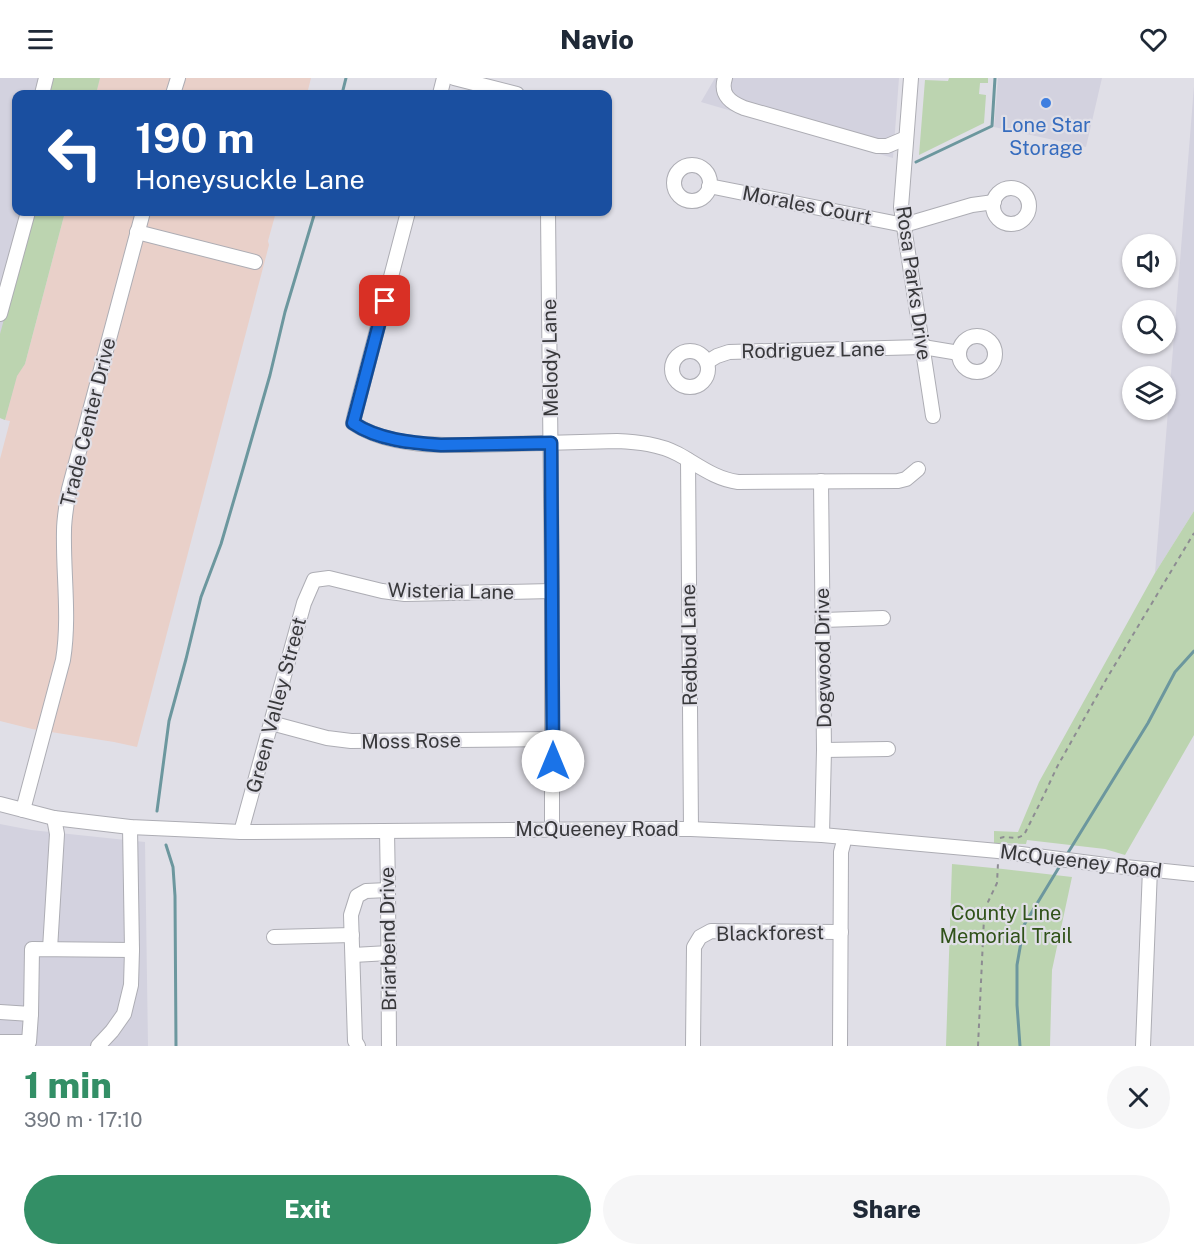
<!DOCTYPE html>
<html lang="en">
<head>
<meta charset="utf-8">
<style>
	body { margin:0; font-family:"Public Sans",sans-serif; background:#f6f6f7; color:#1f2937; height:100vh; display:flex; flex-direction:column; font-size:22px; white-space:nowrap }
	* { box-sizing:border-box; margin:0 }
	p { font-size:20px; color:#747a83 }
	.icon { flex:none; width:33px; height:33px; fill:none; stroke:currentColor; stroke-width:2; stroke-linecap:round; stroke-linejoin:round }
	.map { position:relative; height:968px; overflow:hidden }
	.side { display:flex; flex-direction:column; background:#fff; flex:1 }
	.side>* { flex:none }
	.banner { position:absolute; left:12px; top:12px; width:600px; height:126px; border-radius:12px; box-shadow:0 2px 4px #0004; background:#1a4fa0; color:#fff; overflow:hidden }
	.controls { position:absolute; left:1122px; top:156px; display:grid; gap:12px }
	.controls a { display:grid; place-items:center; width:54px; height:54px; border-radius:50%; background:#fff; box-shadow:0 2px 4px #0004; font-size:30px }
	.pin { position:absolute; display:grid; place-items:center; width:51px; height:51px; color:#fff; margin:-26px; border-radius:12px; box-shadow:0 3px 9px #0006 }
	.me { position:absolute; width:66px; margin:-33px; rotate:0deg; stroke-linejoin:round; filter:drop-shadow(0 0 4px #0008) }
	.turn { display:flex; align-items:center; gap:21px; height:126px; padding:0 24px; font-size:27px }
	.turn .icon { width:78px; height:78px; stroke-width:2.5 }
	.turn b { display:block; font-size:42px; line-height:51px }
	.round { display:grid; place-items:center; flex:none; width:63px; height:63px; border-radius:32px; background:#f6f6f7 }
	.headline { display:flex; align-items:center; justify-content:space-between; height:102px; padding:0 24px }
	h1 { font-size:36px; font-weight:800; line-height:45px; color:#338f66 }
	.button { display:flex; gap:12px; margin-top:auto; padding:12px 24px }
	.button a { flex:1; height:69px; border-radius:36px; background:#338f66; color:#fff; font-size:24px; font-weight:800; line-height:69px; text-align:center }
	.button a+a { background:#f6f6f7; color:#1f2937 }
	header { display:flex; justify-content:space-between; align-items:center; height:78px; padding:0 24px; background:#fff; font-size:27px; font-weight:800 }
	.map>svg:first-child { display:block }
	.built { fill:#d3d2df }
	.industrial { fill:#e9d0c9 }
	.green { fill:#bcd4b0 }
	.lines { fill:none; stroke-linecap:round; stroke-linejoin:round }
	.stream { stroke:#6c979e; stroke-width:3 }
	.minor-casing { stroke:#adadb4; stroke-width:16 }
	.path { stroke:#8d8c92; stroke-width:2; stroke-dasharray:4.5 4.5; stroke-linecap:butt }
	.minor { stroke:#fff; stroke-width:14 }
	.route-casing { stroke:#114b97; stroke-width:15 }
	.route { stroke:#1a73e8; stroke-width:10 }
	.shop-dot { fill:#3f7fe0; stroke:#e0dfe7; stroke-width:2 }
	.labels { text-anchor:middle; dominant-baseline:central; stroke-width:4.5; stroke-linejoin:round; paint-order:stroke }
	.shop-label { font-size:20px; fill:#366cbe; stroke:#e0dfe7 }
	.street-label { font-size:20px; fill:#38383b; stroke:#e0dfe7 }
	.park-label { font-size:20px; fill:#305219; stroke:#e0dfe7 }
</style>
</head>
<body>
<header><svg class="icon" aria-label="menu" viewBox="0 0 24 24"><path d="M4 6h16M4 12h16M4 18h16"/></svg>Navio<svg class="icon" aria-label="heart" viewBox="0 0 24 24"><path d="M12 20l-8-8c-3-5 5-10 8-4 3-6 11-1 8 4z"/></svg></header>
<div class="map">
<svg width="1194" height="968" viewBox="0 0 1194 968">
	<rect width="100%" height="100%" fill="#e0dfe7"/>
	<!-- built -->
	<g class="built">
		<polygon points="0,0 100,0 96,16 16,16 16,134 65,134 5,342 0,340"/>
		<polygon points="715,0 899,0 893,80 701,24"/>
		<polygon points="998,0 1102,0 1086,69 994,49"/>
		<polygon points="1194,8 1194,433 1155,495"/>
		<polygon points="0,746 31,752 145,764 148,968 0,968"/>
	</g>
	<!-- industrial -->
	<g class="industrial">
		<polygon points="100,0 311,0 307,16 96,16"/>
		<polygon points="65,134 276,134 268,163 269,167 137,669 114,664 32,651 0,643 0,381 10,343 5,342 17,297 25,286"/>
	</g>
	<!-- green -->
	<g class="green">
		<polygon points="51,0 100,0 96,16 47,16"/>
		<polygon points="949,0 988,0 988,5 980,5 979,16 986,17 984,45 919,77 925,2 948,3"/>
		<polygon points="33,134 65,134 25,286 17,298 5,342 0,340 0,256"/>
		<polygon points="1194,433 1194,657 1125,777 1105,771 1027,762 1026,766 994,765 994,753 1018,754 1039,704 1155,495"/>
		<polygon points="952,786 1003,791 1072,799 1052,892 1050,968 946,968"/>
	</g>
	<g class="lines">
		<!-- stream -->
		<g class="stream">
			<polyline points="342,16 346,0"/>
			<polyline points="916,84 992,48 995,0"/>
			<polyline points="157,733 169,643 186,581 201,519 221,466 243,391 270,297 285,234 315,134"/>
			<polyline points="166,767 173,789 175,818 176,968"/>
			<polyline points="1066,778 1148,645 1175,594 1194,573"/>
			<polyline points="1020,968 1017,927 1017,887 1024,847 1061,786"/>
		</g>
		<!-- minor casing -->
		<g class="minor-casing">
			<g id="minor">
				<polyline points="454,0 517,16"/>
				<path d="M 725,0 C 720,16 729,24 744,30 L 877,68 L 887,68 L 906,60"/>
				<polyline points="911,0 901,129 933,338"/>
				<polyline points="42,16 46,0"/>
				<polyline points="173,16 178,0"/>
				<polyline points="440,16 444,0"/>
				<circle cx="692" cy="105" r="18"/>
				<polyline points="709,108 904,147 972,127 994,124"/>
				<circle cx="1011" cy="128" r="18"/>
				<path d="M 408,134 L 355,336 L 353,345 C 394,373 459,367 507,366 C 544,365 581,364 617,363 C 638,364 659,366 678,376 C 698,387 715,401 738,404 L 898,403 L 906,401 L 918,391"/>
				<polyline points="548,134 552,513 552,751"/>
				<polyline points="137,154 255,184"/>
				<polyline points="0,236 28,134"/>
				<circle cx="977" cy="276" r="18"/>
				<circle cx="690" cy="291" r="18"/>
				<polyline points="707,284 717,278 729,274 923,269 959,275"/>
				<polyline points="688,382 691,751"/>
				<polyline points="821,403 824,672 822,757"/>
				<polyline points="823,542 883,540"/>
				<polyline points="271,645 327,660 351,663 553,661"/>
				<polyline points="824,672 888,671"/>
				<polyline points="0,726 54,740 130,749 175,751 241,754 632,751 691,751 822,757 998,773 1106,787 1194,796"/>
				<path d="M 23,732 L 63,582 C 70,539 63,496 64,453 C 64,439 67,425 69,411 L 143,134"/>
				<polyline points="387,753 388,812 389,968"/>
				<polyline points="241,754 304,525 314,502 329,500 382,513 405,516 552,513"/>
				<polyline points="274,859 352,857"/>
				<polyline points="50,871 57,756 54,740"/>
				<polyline points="353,877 389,875"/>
				<polyline points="0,934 31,936 32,871 132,872"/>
				<polyline points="0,964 29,964 31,936"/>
				<polyline points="98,968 112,953 124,936 131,907 132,872 130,749"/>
				<polyline points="358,968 355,963 351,837 357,818 366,813 388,812"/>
				<polyline points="693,968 694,869 700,859 711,853 841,854"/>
				<polyline points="840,968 841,774 845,759"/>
				<polyline points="1143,968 1150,791"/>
			</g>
		</g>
		<!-- path -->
		<g class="path">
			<polyline points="1000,760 1004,759 1017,760 1024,757 1043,719 1057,689 1107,600 1194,455"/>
			<polyline points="978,968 984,840 988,824 997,805 998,785"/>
		</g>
		<!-- minor -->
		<use href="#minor" class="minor"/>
	</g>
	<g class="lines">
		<!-- route casing -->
		<g class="route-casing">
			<path id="route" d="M 385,223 L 353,345 C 378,362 412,365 441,367 L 551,365 L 553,683"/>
		</g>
		<!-- route -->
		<use href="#route" class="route"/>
	</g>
	<!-- markers -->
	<circle class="shop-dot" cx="1046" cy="25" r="6"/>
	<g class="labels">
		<!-- shop labels -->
		<g class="shop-label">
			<text x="1046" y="47">Lone Star<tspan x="1046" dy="23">Storage</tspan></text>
		</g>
		<!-- street labels -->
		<g class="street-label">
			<text transform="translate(807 127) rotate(11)">Morales Court</text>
			<text transform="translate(914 205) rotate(82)">Rosa Parks Drive</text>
			<text transform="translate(813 272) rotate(-1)">Rodriguez Lane</text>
			<text transform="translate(550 280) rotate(-91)">Melody Lane</text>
			<text transform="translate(88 344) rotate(-76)">Trade Center Drive</text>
			<text transform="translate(451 513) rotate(1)">Wisteria Lane</text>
			<text transform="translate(689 567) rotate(-91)">Redbud Lane</text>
			<text transform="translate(823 580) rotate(-91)">Dogwood Drive</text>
			<text transform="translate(276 627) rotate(-75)">Green Valley Street</text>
			<text transform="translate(411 663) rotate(-1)">Moss Rose</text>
			<text x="597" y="751">McQueeney Road</text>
			<text transform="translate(1081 783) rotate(7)">McQueeney Road</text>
			<text transform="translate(770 855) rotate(-1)">Blackforest</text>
			<text transform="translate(388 861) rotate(-91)">Briarbend Drive</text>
		</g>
		<!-- park labels -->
		<g class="park-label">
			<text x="1006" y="835">County Line<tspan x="1006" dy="23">Memorial Trail</tspan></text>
		</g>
	</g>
</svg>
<div class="controls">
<a><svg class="icon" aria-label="sound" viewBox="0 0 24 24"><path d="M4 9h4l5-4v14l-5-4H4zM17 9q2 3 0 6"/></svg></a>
<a><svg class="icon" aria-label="search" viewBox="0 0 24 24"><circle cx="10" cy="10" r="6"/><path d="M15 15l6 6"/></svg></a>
<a><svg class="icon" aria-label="layers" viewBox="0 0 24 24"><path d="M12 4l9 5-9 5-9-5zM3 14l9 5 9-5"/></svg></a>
</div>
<div class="pin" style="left:385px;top:223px;background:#d93025"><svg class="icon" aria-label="arrive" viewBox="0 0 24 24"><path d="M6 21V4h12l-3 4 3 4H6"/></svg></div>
<svg class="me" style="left:553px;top:683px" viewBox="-20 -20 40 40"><circle r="19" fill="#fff"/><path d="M0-13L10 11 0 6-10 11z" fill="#1a73e8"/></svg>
<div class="banner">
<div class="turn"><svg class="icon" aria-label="left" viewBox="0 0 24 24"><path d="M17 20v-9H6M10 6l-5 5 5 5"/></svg><div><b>190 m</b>Honeysuckle Lane</div></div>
</div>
</div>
<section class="side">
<div class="headline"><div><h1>1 min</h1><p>390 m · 17:10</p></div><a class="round"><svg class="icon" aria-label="close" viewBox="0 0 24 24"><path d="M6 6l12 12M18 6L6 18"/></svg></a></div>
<div class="button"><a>Exit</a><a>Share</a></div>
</section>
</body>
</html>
